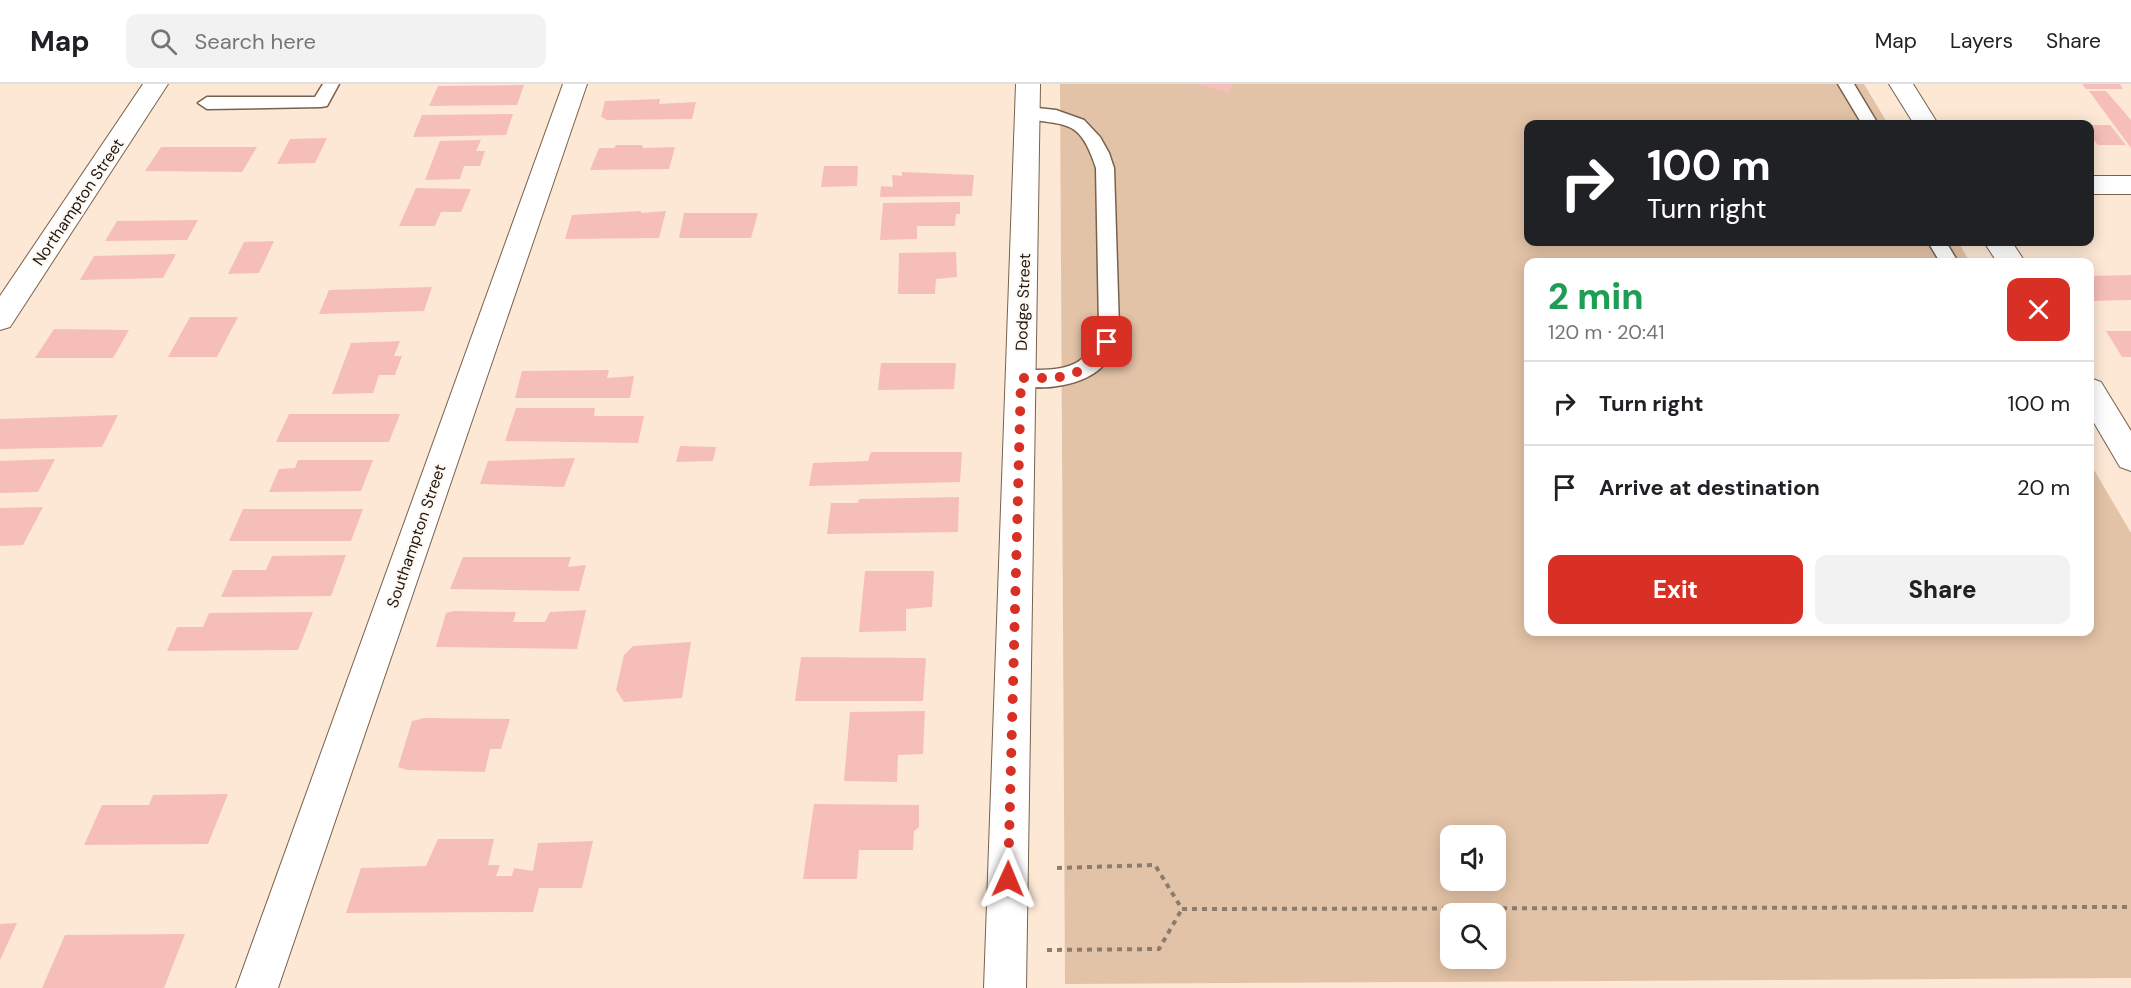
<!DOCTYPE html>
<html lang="en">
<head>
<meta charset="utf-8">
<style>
	body { margin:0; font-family:"DM Sans",sans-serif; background:#f2f2f2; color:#202124; height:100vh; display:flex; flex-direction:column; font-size:22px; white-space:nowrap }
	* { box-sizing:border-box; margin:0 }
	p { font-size:20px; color:#757577 }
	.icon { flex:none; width:33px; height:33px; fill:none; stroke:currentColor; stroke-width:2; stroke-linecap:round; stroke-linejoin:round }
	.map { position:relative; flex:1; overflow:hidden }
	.sheet { position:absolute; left:1524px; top:174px; width:570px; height:378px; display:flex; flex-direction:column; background:#fff; border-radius:12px; box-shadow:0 3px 15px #0003 }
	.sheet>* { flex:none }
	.hud { position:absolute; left:1524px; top:36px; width:570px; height:126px; border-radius:12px; box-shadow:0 3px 15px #0003; background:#202124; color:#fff; overflow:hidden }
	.fabs { position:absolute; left:1440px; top:741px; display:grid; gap:12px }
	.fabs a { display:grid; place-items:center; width:66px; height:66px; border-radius:12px; background:#fff; box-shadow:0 3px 15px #0003; font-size:30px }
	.pin { position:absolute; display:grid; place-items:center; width:51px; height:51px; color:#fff; margin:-26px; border-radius:12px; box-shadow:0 3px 9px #0006 }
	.me { position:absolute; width:66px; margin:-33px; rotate:1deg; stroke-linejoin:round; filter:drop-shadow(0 0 4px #0008) }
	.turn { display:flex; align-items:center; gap:21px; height:126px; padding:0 24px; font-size:27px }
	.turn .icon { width:78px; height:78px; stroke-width:2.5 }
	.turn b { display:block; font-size:42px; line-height:51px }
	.round { display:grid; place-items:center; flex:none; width:63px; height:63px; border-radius:12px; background:#f2f2f2 }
	.head { display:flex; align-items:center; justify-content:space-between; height:102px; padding:0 24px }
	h1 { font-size:36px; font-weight:800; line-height:45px; color:#1e9e55 }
	.action { display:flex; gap:12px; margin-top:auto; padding:12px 24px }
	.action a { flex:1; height:69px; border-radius:12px; background:#d93025; color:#fff; font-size:24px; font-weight:800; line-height:69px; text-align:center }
	.action a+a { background:#f2f2f2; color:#202124 }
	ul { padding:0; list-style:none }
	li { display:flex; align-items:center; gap:18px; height:84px; padding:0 24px; border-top:2px solid #e0e0e0 }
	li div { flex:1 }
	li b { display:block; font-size:22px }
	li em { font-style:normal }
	header { display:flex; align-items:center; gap:36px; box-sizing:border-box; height:84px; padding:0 30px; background:#fff; border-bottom:2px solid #e0e0e0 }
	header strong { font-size:28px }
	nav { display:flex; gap:33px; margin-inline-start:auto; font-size:21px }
	.search { width:420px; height:54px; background:#f2f2f2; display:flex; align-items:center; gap:15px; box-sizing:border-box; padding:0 21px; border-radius:12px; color:#757577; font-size:22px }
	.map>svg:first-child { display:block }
	.green { fill:#e3c3a7; fill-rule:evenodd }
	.building { fill:#f6beb8 }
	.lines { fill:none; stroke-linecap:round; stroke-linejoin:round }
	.lane-casing { stroke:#78624d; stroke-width:3 }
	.street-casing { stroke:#78624d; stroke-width:2 }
	.secondary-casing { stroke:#78624d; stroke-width:2 }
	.path { stroke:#8b7c6e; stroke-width:4; stroke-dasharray:5 5; stroke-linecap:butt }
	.lane { fill:#fff; fill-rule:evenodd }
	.street { fill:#fff; fill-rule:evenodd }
	.secondary { fill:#fff; fill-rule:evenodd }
	.route { stroke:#d93025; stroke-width:10; stroke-dasharray:0 18 }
	.labels { text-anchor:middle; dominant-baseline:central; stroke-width:4.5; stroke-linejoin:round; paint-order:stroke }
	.street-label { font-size:16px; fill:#1f160d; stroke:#fef9f4 }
</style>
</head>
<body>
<header>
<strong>Map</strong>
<div class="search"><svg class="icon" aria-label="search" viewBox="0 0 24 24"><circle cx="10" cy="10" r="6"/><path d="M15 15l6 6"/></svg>Search here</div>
<nav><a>Map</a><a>Layers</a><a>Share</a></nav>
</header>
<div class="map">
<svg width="2131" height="904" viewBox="0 0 2131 904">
	<rect width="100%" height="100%" fill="#fde8d5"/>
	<!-- green -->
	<path class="green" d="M 1060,0 L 1864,0 L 1888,40 L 1528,40 L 1528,158 L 1958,158 L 1970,178 L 1528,178 L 1528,548 L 2090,548 L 2090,379 L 2131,449 L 2131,894 L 1065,900 ZM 1450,752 L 1496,752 L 1496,796 L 1450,796 ZM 1450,830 L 1496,830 L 1496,874 L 1450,874 Z"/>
	<!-- building -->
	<g class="building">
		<polygon points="1196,0 1232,0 1229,9"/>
		<polygon points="2082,0 2120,0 2123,5 2086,5"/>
		<polygon points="524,1 517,21 429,22 438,2"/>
		<polygon points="2089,7 2106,7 2131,36 2131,64"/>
		<polygon points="660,15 659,20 696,18 692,35 607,36 601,33 605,17"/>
		<polygon points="513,30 506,51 413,53 422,31"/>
		<polygon points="2090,41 2110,41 2126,61 2098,61 2090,51"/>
		<polygon points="327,54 315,79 277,80 290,55"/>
		<polygon points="481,56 476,67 485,67 480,82 464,82 460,95 425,96 440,57"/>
		<polygon points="616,61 642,61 643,64 675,63 669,85 590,86 599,64 614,64"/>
		<polygon points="161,63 257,63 242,88 145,87"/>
		<polygon points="824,82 858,82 857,102 821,103"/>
		<polygon points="902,88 974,91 972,112 880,113 881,102 893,103 892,91 902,92"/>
		<polygon points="416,104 471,105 461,128 441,128 435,142 399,142"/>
		<polygon points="960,118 960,130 956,130 955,142 917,142 917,155 880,156 883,119"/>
		<polygon points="641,127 641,129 666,127 659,154 565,155 572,131"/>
		<polygon points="684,129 758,129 751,154 679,154"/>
		<polygon points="198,136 187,156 105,157 117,137"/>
		<polygon points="274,157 259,189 228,190 244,158"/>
		<polygon points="956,168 957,193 936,195 935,210 898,210 899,169"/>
		<polygon points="176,170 163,194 80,196 94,172"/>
		<polygon points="2131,191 2131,216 2090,217 2090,192"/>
		<polygon points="432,203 424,227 319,230 329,206"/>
		<polygon points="190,233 238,233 217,273 168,273"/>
		<polygon points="54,245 129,246 113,274 35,274"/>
		<polygon points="2106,247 2131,247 2131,273 2122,273"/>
		<polygon points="400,257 394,272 402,272 395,291 379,291 373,309 332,310 351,259"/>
		<polygon points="881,279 956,279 954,305 878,306"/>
		<polygon points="609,286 607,294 634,292 630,314 515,314 522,287"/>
		<polygon points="516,324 595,324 594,332 644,332 638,359 505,357"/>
		<polygon points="289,330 400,330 389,358 276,358"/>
		<polygon points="118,331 102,363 0,365 0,335"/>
		<polygon points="680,362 716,363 713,377 676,378"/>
		<polygon points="871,368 962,368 960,398 809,402 813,379 868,377"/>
		<polygon points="575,374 564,403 480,400 488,377"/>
		<polygon points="55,375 38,408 0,409 0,377"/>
		<polygon points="298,376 373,376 361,407 269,408 279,385 295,384"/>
		<polygon points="959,413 958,448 827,450 831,419 858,419 859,415"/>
		<polygon points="43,423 23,461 0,462 0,424"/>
		<polygon points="243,425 363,425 351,457 229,457"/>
		<polygon points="346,471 331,512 221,513 233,486 266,486 272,472"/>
		<polygon points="463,473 571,473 568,483 586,481 579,507 450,505"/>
		<polygon points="865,487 934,487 932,523 906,525 906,547 859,548"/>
		<polygon points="586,526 577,565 436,563 446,529 454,527 516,528 513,538 545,538 550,528"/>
		<polygon points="313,528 298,566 167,567 177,543 203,543 209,529"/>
		<polygon points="691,558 682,614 624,618 616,606 624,571 633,562"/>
		<polygon points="801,573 926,574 923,617 795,617"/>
		<polygon points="925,627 923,670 898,671 897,698 844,697 850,628"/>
		<polygon points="424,634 510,635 501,665 490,665 485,688 407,686 398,683 412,637"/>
		<polygon points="228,710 208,760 84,761 102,721 149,721 153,711"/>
		<polygon points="814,720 919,721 919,743 914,747 913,766 859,766 857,795 803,795"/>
		<polygon points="438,755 494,755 488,781 500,781 496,792 512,792 514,784 533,787 538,759 593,757 582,804 539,804 533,828 346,829 361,784 426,782"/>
		<polygon points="17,839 0,876 0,840"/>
		<polygon points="185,850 164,904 42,904 65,851"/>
	</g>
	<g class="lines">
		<!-- lane casing -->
		<g class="lane-casing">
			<g id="lane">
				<polygon points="323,0 339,0 327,22 321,23 207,25 198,19 207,13 315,13"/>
				<polygon points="1838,0 1854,0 1878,40 1862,40"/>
				<path d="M 1028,23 L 1056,26 L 1084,36 L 1100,53 L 1109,69 L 1114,84 L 1119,243 C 1116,255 1113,267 1106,278 C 1089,302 1040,308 1014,300 L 1011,294 L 1014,288 L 1021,286 C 1061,286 1088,288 1099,243 L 1096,84 C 1079,31 1065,44 1022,33 L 1019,29 Z"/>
				<polygon points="1928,158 1946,158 1958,178 1940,178"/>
			</g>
		</g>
		<!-- street casing -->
		<g class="street-casing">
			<g id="street">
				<polygon points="143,0 168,0 10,243 0,246 0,212"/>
				<polygon points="563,0 587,0 278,904 236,904"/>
				<polygon points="1016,0 1040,0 1026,904 984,904"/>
				<rect x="2090" y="92" width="41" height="18"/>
			</g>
		</g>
		<!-- secondary casing -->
		<g class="secondary-casing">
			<g id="secondary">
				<polygon points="1889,0 1913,0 1938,40 1914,40"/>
				<polygon points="1984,158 2012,158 2025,178 1997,178"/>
				<polygon points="2090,294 2101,298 2131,347 2131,387 2120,383 2090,332"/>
			</g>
		</g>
		<!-- path -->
		<g class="path">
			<polyline points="1057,784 1155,781 1182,825"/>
			<polyline points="1182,825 2131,823"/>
			<polyline points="1047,866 1159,865 1182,825"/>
		</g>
		<!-- lane -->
		<use href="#lane" class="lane"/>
		<!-- street -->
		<use href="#street" class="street"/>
		<!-- secondary -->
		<use href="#secondary" class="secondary"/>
	</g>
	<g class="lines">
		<!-- route -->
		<path class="route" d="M 1008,795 L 1021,294 C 1062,294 1083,297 1107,258"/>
	</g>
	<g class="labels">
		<!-- street labels -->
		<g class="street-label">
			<text transform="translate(78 118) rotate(-56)">Northampton Street</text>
			<text transform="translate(1023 218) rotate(-88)">Dodge Street</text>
			<text transform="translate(416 452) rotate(-71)">Southampton Street</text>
		</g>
	</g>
</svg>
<div class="fabs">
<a><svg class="icon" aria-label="sound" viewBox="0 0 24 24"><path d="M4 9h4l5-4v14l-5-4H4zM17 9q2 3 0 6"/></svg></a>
<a><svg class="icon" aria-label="search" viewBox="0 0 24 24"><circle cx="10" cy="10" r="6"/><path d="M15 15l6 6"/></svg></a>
</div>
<div class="pin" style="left:1107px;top:258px;background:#d93025"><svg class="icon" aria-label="arrive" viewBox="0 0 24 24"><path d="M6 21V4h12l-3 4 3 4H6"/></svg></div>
<svg class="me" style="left:1008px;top:795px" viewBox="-20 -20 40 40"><path d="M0-17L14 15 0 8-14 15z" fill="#d93025" stroke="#fff" stroke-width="4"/></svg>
<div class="hud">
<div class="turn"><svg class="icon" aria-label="right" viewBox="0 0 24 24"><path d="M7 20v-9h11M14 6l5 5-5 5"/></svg><div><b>100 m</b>Turn right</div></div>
</div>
<section class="sheet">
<div class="head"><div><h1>2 min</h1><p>120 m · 20:41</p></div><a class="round" style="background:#d93025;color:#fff"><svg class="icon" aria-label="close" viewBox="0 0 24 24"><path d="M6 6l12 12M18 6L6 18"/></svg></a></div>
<ul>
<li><svg class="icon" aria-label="right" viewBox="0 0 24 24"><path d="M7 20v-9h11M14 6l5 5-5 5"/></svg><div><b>Turn right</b></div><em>100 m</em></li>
<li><svg class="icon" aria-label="arrive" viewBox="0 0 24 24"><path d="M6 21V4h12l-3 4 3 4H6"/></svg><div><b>Arrive at destination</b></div><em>20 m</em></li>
</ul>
<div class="action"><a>Exit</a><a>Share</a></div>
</section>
</div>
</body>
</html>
